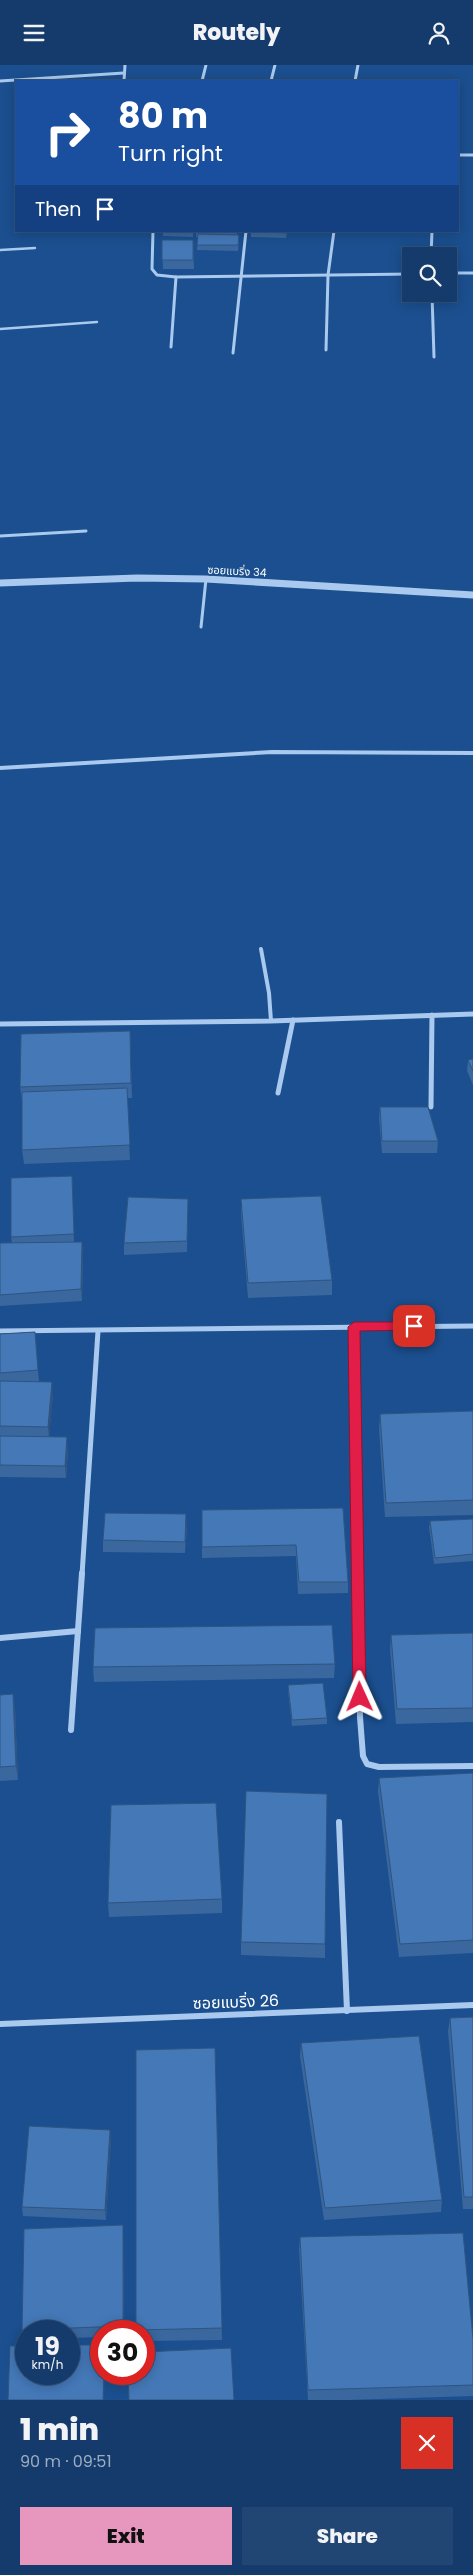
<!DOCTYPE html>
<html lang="en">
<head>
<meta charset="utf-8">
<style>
	body { margin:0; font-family:Poppins,"Noto Sans Thai",sans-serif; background:#214673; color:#f1f3f6; height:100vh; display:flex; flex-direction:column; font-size:19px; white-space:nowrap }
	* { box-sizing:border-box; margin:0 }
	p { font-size:16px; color:#9dadc1 }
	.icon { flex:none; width:28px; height:28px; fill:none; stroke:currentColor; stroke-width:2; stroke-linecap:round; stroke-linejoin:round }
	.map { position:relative; height:2335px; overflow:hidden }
	.sheet { display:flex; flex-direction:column; background:#143b6b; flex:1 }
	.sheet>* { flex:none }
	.guide { position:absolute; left:15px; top:15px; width:444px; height:152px; border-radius:0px; box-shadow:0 2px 12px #0003,0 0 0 1px #33557e; background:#1a4fa0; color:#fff; overflow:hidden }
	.tools { position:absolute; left:402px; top:182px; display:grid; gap:10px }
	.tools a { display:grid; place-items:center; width:55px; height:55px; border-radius:0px; background:#143b6b; box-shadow:0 2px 12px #0003,0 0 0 1px #33557e; font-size:25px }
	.speed { position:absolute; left:15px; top:2255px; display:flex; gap:10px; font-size:25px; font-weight:700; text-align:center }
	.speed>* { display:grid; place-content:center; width:65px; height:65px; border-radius:50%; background:#143b6b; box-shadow:0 2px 12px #0003,0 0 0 1px #33557e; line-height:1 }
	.speed small { font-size:12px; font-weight:400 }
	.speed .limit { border:8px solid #d22; background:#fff; color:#111 }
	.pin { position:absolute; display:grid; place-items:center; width:42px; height:42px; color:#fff; margin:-21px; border-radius:10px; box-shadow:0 2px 8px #0006 }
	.me { position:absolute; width:55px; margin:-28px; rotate:359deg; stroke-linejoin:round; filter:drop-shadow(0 0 4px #0008) }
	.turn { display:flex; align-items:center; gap:18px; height:105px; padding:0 20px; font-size:22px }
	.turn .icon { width:65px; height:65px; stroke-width:2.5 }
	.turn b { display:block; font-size:35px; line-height:42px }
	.then { display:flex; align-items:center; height:48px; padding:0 20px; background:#0003; gap:10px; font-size:19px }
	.round { display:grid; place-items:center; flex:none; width:52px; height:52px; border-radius:0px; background:#214673 }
	.overview { display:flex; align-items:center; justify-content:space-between; height:85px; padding:0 20px }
	h1 { font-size:30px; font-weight:800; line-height:38px }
	.cta { display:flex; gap:10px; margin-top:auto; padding:10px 20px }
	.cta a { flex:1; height:58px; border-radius:0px; background:#e797bd; color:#111; font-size:20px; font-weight:800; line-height:58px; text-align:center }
	.cta a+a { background:#214673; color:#f1f3f6 }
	header { display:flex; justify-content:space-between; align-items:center; height:65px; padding:0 20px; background:#143b6b; font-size:22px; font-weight:800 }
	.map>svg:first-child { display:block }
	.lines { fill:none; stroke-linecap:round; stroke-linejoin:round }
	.service-far2 { stroke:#a9c9ee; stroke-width:2.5 }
	.service-far1 { stroke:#a9c9ee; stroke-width:3 }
	.service { stroke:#a9c9ee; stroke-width:4 }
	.minor-far3 { stroke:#a9c9ee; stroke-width:3 }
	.minor-far2 { stroke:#a9c9ee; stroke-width:4 }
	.minor-far1 { stroke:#a9c9ee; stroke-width:5 }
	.minor { stroke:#a9c9ee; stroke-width:6 }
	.tertiary { stroke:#a9c9ee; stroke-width:7 }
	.wall { fill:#3a679d }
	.shaded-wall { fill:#305480 }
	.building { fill:#4478b7; stroke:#305480 }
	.route { fill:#e11d48; stroke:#92132f }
	.labels { text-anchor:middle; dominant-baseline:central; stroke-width:4; stroke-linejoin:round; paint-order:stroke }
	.far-street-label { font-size:11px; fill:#fff; stroke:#1b4f8f }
	.near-street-label { font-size:16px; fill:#fff; stroke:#1b4f8f }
</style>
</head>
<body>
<header><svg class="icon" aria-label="menu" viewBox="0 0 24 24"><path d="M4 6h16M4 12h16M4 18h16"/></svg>Routely<svg class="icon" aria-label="person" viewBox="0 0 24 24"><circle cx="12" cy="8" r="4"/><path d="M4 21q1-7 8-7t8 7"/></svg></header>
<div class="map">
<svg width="473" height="2335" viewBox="0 0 473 2335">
	<rect width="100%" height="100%" fill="#1b4f8f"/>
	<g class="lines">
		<!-- service-far2 -->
		<g class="service-far2">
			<polyline points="0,185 35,183"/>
			<polyline points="0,264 97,257"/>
		</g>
		<!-- service-far1 -->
		<g class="service-far1">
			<polyline points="0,471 86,466"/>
			<polyline points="201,562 206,514"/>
		</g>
		<!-- service -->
		<polyline class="service" points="261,884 269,928 271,956"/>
		<!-- minor-far3 -->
		<g class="minor-far3">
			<polyline points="0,16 124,8"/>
			<polyline points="124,16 125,0"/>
			<polyline points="202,16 206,0"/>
			<polyline points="271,16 275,0"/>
			<polyline points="355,16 358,0"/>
			<polyline points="458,90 473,90"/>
			<polyline points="153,166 152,204 157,210 176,212 411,209"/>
			<polyline points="431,191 432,166"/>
			<polyline points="449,208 473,208"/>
			<polyline points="432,229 434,292"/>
			<polyline points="171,282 176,212"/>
			<polyline points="326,285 328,210 334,166"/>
			<polyline points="233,288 246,166"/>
		</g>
		<!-- minor-far2 -->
		<polyline class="minor-far2" points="0,703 272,687 473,688"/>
		<!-- minor-far1 -->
		<g class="minor-far1">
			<polyline points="0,959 271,956 473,949"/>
			<polyline points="278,1028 293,955"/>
			<polyline points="431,1042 432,950"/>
			<polyline points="354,1262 358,1510"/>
			<polyline points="0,1266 473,1261"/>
			<polyline points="82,1510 98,1266"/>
		</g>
		<!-- minor -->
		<g class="minor">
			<polyline points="358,1508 360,1652 363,1691 367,1699 379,1702 473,1701"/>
			<polyline points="0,1573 78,1566"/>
			<polyline points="71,1665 82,1508"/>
			<polyline points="339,1757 347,1946"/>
			<polyline points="0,1959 473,1940"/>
		</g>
		<!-- tertiary -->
		<polyline class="tertiary" points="0,518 137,513 206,514 473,530"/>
	</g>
	<!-- wall -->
	<g class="wall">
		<polygon points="163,166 193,166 193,172 163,171"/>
		<polygon points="196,166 237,166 237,170 239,175 238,186 197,185 198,172 196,172"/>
		<polygon points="251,166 287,166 286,173 251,172"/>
		<polygon points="162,175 193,175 194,204 163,204"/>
		<polygon points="130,966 132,1033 127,1033 130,1095 24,1099 22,1085 22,1036 20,1022"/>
		<polygon points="473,994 473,1020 467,1006 468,995"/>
		<polygon points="380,1042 438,1076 437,1088 382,1088 379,1053"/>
		<polygon points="72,1111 74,1177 82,1177 83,1189 82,1236 0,1241 0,1178 12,1178 11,1172"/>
		<polygon points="188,1134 187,1187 124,1190 124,1178"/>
		<polygon points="241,1134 332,1215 332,1230 248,1233 241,1149"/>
		<polygon points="35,1267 39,1317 53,1329 49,1372 68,1384 66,1413 0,1412 0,1269"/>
		<polygon points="473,1346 473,1450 385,1452 379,1364 380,1349"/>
		<polygon points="343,1443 348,1517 348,1528 298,1529 296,1491 202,1493 202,1445"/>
		<polygon points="473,1454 473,1496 434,1499 429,1462 430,1456"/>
		<polygon points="187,1461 185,1488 103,1487 103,1475"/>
		<polygon points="473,1568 473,1657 396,1659 390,1584 391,1570"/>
		<polygon points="335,1599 334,1613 94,1617 93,1602"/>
		<polygon points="288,1620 327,1653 327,1659 292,1661 288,1626"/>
		<polygon points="13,1629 15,1643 18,1715 0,1716 0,1630"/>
		<polygon points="473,1708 473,1888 399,1892 378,1727 379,1713"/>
		<polygon points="222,1834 222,1848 109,1852 108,1838"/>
		<polygon points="241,1877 325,1879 325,1893 241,1890"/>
		<polygon points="473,1952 473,2144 463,2144 448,1966 450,1953"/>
		<polygon points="301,1978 442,2135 441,2147 324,2155 300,1991"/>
		<polygon points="215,1983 222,2275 144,2276 144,2266 136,2266 136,1985"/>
		<polygon points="110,2065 111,2075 106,2155 23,2151 22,2142"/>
		<polygon points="123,2170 124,2266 101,2266 101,2272 69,2273 69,2266 26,2266 26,2274 23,2275 22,2265"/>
		<polygon points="300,2172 473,2274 473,2331 348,2335 308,2335 299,2185"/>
	</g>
	<!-- shaded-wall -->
	<g class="shaded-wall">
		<polygon points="82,1177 83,1189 82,1236 81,1224"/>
		<polygon points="52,1317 53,1329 49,1374 48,1362"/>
		<polygon points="67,1372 68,1384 66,1413 65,1401"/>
		<polygon points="186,1449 187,1461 185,1488 185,1477"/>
		<polygon points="13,1629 15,1643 18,1715 16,1701"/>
		<polygon points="110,2065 111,2075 106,2155 105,2145"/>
		<polygon points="123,2160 123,2170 124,2266 123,2261"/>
		<polygon points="104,2309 105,2309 104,2335 103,2335"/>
	</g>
	<!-- building -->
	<g class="building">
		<polygon points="251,166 287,166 286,168"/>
		<polygon points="198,169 239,170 238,180 197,180"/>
		<rect x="162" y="175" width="31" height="20"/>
		<polygon points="130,966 131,1018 20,1022 21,969"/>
		<polygon points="473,994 473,1006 468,995"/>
		<polygon points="127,1023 130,1080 22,1085 22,1027"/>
		<polygon points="380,1042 428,1042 438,1076 382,1076"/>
		<polygon points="72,1111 74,1169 11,1172 11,1113"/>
		<polygon points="321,1131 332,1215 248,1218 241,1134"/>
		<polygon points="128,1132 188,1134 187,1176 124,1178"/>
		<polygon points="82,1177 81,1224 0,1230 0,1178"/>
		<polygon points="35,1267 38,1305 0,1308 0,1269"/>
		<polygon points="0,1316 52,1317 48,1362 0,1361"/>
		<polygon points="473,1346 473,1435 386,1438 380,1349"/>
		<polygon points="0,1371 67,1372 65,1401 0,1400"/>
		<polygon points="343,1443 348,1517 299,1517 296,1480 202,1482 202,1445"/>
		<polygon points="105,1448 186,1449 185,1477 103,1475"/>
		<polygon points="473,1454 473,1489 435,1493 430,1456"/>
		<polygon points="332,1560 335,1599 93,1602 95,1563"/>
		<polygon points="473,1568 473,1643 397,1644 391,1570"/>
		<polygon points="323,1618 327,1653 292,1655 288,1620"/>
		<polygon points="13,1629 16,1701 0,1702 0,1630"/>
		<polygon points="473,1708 473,1875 400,1879 379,1713"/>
		<polygon points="246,1726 327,1729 325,1879 241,1877"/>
		<polygon points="216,1738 222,1834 108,1838 111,1740"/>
		<polygon points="473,1952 473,2132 464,2132 450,1953"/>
		<polygon points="419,1971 442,2135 325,2143 301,1978"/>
		<polygon points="215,1983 222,2263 136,2265 136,1985"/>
		<polygon points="29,2061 110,2065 105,2145 22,2142"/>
		<polygon points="123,2160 123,2261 22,2265 24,2164"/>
		<polygon points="463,2168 473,2274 473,2320 308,2325 300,2172"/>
		<polygon points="69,2280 101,2280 101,2309 104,2309 103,2335 8,2335 10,2281 26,2281 26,2309 69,2309"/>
		<polygon points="231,2283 234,2335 129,2335 128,2309 144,2309 144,2287"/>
	</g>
	<!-- route -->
	<polygon class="route" points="354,1257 414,1257 420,1261 414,1265 360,1266 366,1632 364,1636 355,1636 353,1632 348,1262"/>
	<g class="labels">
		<!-- far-street labels -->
		<g class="far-street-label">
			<text transform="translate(237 506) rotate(3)">ซอยแบริ่ง 34</text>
		</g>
		<!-- near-street labels -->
		<g class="near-street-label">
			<text transform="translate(236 1937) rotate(-2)">ซอยแบริ่ง 26</text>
		</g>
	</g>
</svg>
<div class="tools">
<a><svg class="icon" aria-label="search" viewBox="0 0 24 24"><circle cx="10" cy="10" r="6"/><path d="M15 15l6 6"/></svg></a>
</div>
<div class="speed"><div>19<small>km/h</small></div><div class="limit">30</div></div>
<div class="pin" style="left:414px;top:1261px;background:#d93025"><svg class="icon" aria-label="arrive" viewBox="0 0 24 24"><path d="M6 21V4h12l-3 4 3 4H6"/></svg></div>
<svg class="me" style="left:360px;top:1632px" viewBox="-20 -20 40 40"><path d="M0-17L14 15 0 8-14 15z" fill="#e11d48" stroke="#fff" stroke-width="4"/></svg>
<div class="guide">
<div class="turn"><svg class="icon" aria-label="right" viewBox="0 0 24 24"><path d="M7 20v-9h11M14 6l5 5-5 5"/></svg><div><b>80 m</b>Turn right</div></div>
<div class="then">Then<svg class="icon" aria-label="arrive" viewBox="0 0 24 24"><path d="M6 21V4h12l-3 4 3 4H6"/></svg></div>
</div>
</div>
<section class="sheet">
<div class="overview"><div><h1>1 min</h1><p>90 m · 09:51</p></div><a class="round" style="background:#d93025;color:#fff"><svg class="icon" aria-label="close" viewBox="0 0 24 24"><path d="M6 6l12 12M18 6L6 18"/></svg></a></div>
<div class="cta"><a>Exit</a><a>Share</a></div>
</section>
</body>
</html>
